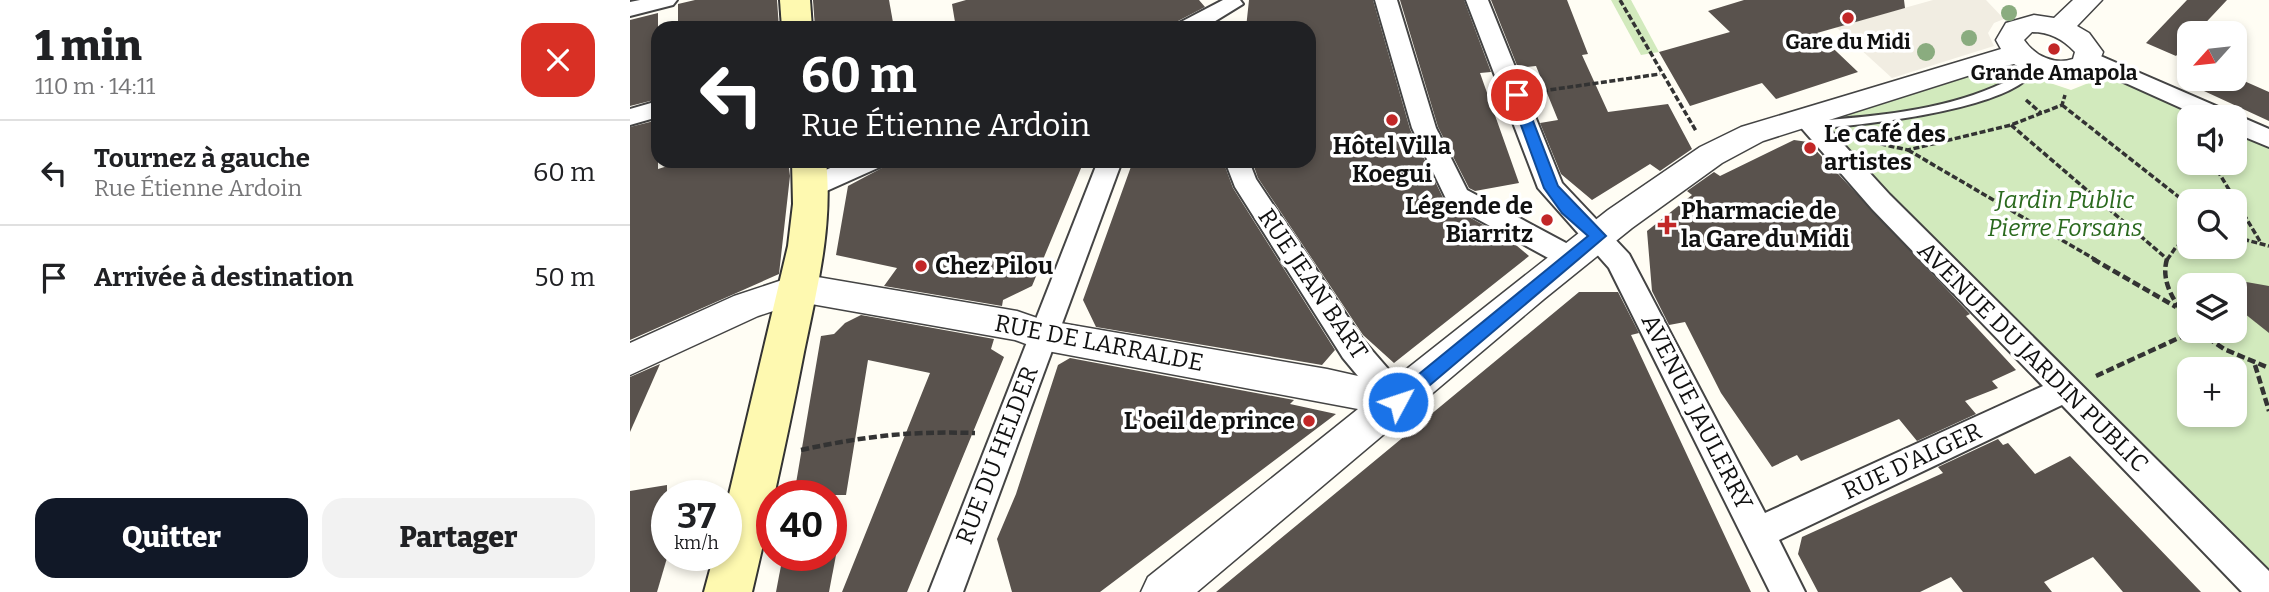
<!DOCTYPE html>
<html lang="fr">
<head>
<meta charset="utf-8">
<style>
	body { margin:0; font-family:Bitter,serif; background:#f2f2f2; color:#202124; height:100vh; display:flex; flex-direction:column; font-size:26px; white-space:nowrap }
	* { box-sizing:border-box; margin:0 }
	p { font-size:23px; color:#757577 }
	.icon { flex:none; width:38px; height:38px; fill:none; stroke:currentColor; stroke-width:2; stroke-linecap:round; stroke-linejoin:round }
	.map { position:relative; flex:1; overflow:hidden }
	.sheet { display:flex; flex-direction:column; background:#fff; width:630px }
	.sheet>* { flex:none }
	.top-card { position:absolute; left:21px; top:21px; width:665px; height:147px; border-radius:21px; box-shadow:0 4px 10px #0003; background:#202124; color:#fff; overflow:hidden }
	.needle { width:46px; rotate:243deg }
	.controls { position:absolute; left:1547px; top:21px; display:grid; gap:14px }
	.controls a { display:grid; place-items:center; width:70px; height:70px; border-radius:14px; background:#fff; box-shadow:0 4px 10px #0003; font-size:35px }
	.speed { position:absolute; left:21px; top:480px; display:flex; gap:14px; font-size:35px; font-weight:700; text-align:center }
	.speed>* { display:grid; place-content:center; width:91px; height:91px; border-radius:50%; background:#fff; box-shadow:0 4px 10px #0003; line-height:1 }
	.speed small { font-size:18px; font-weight:400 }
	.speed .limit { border:10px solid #d22; background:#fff; color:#111 }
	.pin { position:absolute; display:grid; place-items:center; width:60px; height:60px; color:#fff; margin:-30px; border:4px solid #fff; border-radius:50%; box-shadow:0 2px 7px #0007 }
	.me { position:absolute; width:77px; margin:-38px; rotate:50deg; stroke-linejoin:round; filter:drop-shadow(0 0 5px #0008) }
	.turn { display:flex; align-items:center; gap:24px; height:147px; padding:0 35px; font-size:32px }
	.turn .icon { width:91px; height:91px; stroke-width:2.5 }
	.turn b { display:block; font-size:49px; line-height:60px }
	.round { display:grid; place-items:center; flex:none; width:74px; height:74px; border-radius:21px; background:#f2f2f2 }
	.headline { display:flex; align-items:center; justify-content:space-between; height:119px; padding:0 35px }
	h1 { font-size:42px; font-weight:800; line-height:52px }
	.cta { display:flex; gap:14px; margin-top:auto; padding:14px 35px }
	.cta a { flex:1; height:80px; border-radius:21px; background:#111827; color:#fff; font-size:28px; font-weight:800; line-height:80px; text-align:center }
	.cta a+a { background:#f2f2f2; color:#202124 }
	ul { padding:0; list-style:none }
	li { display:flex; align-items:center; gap:21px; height:105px; padding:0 35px; border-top:2px solid #e0e0e0 }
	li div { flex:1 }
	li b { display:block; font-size:26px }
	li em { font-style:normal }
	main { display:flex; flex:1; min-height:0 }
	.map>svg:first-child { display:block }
	.green { fill:#d2eabd; fill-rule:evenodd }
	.plaza { fill:#f1ede2 }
	.building { fill:#59524d }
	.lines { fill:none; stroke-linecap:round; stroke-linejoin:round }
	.service-casing { stroke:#444; stroke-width:4 }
	.minor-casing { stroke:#444; stroke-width:4 }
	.tertiary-casing { stroke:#444; stroke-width:3 }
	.secondary-casing { stroke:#333; stroke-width:4 }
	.path-far1 { stroke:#333; stroke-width:3.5; stroke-dasharray:6 2.5; stroke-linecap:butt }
	.path { stroke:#333; stroke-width:4.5; stroke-dasharray:8 3.5; stroke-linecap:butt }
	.service { fill:#fff; fill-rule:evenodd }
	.minor { fill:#fff; fill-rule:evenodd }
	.tertiary { fill:#fff; fill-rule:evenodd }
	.secondary { fill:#fef9b0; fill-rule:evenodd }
	.tree { fill:#8aac7f }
	.route { fill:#1a73e8; stroke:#114b97; stroke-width:2 }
	.poi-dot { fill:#c22727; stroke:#fff; stroke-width:2.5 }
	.labels { text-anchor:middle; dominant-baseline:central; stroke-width:7; stroke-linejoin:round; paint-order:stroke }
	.far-poi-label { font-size:21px; font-weight:bold; fill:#111; stroke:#fff }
	.poi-label { font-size:24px; font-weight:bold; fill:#111; stroke:#fff; text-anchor:start }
	.park-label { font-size:24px; font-style:italic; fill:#2b6a1f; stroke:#fff }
	.street-label { font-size:24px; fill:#111; stroke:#fff }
</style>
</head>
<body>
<main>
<section class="sheet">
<div class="headline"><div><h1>1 min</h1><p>110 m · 14:11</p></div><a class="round" style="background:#d93025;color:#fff"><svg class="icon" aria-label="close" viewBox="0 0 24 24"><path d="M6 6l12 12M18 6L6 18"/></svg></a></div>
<ul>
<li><svg class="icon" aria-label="left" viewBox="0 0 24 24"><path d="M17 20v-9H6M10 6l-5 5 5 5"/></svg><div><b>Tournez à gauche</b><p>Rue Étienne Ardoin</p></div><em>60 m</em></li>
<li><svg class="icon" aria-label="arrive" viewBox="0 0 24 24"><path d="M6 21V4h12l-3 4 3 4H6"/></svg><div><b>Arrivée à destination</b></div><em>50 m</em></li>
</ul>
<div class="cta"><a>Quitter</a><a>Partager</a></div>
</section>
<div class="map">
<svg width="1639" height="592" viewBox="0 0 1639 592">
	<rect width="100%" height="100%" fill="#fffdf4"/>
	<!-- green -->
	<g class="green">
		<polygon points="981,0 1001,0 1029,52 1011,55"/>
		<path d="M 1376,55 L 1399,76 L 1441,90 L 1491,70 L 1592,117 L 1559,117 L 1559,163 L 1605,163 L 1605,123 L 1639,139 L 1639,592 L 1175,118 ZM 1559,201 L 1605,201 L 1605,247 L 1559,247 ZM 1559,285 L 1605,285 L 1605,331 L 1559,331 ZM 1559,369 L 1605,369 L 1605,415 L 1559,415 Z"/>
	</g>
	<!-- plaza -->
	<polygon class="plaza" points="1303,0 1356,0 1374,19 1364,23 1358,33 1364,46 1262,78 1206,27"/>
	<!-- building -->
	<g class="building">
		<polygon points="65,0 147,0 149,28 48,28 48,4"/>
		<polygon points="183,0 259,0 264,28 185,28"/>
		<polygon points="336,0 569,0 575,7 548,21 543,28 326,28 322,4"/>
		<polygon points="619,0 743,0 780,129 816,204 880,240 899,256 764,363 733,335 628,178 622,161 679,161 679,28 616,28"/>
		<polygon points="770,0 834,0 861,72 850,73 889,183 845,191 839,188 808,127"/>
		<polygon points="861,0 937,0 958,54 952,55 978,112 1038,104 1062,149 1030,171 1020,164 962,200 931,174 910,123 928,120 906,66 888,68"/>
		<polygon points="1114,0 1274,0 1275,8 1187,33 1228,72 1146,99 1132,83 1060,106 1029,52 1100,32 1078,11"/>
		<polygon points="1557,0 1597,0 1566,33 1559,33 1559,41 1546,56 1516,43"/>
		<polygon points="28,13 28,99 0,106 0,20"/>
		<polygon points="1559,65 1559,79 1605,77 1639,92 1639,121 1548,79"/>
		<polygon points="28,120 28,169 54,161 158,161 160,176 149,274 0,340 0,127"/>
		<polygon points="1164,140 1178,142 1340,314 1336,316 1386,370 1362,381 1368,388 1335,401 1346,414 1287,441 1269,419 1171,461 1167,455 1142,467 1091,393 1055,322 1039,325 1022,291 1017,231 1062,195 1057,191 1084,172 1090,176"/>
		<polygon points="265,161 454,161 402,286 373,300 372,306 254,286 267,268 206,255 218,186"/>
		<polygon points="503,161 593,161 603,188 705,350 692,365 466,327 453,300"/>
		<polygon points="1605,280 1639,286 1639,333 1605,306"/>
		<polygon points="949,292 988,292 1009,333 1001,335 1121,592 586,592"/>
		<polygon points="231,315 364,339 361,349 374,357 277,592 212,592 300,373 238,360 216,495 164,495 191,336 204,334 215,323"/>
		<polygon points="440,358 664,400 660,404 706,414 470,592 382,592 367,539 386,494 428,365"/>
		<polygon points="30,364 0,432 0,377"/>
		<polygon points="1368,439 1373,445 1378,443 1405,474 1440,456 1571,592 1493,592 1463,557 1414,582 1422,592 1333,592 1321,577 1290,592 1188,592 1168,554 1172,537 1313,473 1308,467"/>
		<polygon points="37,485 37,558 27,592 0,592 0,491"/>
		<polygon points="153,555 206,555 199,592 146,592"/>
	</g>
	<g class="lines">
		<!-- service casing -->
		<g class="service-casing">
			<path id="service" d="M 1404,60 L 1410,64 C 1406,69 1401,76 1396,80 C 1356,112 1233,125 1181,129 L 1175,125 L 1181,121 C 1241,117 1308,111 1364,87 C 1371,84 1382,80 1388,75 C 1394,70 1397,63 1404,60 Z"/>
		</g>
		<!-- minor casing -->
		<g class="minor-casing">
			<g id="minor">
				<polygon points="10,0 47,0 43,5 0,16 0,2"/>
				<polygon points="593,0 610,0 613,4 574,28 546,28 549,23"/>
				<polygon points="745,0 767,0 806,128 837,190 951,251 955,258 951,265 941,268 931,265 818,203 782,128"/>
				<polygon points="836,0 858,0 932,183 999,254 1135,513 1413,386 1242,209 1167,123 1163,117 1167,111 1183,111 1260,195 1639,571 1639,592 1612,592 1432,405 1149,540 1175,592 1140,592 979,268 908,188"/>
				<polygon points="1459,51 1639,129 1639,147 1605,133 1605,117 1571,117 1451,63 1448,58 1451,53"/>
				<polygon points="28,101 28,117 0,125 0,109"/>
				<polygon points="217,161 253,161 250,167 192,193 183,195 174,193 170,186 174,179"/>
				<polygon points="468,161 492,161 333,592 299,592"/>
				<polygon points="595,161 619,161 626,179 733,340 779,393 783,402 779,411 768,415 757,411 713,358 605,187"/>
			</g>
		</g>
		<!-- tertiary casing -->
		<g class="tertiary-casing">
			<path id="tertiary" d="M 1443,0 L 1472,0 L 1447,26 L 1459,33 L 1473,52 L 1466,70 C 1438,83 1410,81 1384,64 L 1350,72 L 1133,141 L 1092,163 L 1002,228 L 914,299 L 567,592 L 511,592 L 518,577 L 728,409 L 412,350 L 385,340 L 170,302 L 128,316 L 0,375 L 0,343 L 104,296 L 170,274 L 387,311 L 413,320 L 697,369 L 759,383 L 978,210 L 1070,147 L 1111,127 L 1371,49 L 1366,40 L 1376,23 L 1404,15 L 1424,18 ZM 1402,32 C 1420,32 1433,39 1445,52 L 1443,59 C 1424,65 1405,56 1394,40 Z"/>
		</g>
		<!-- secondary casing -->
		<g class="secondary-casing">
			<g id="secondary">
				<polygon points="150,0 180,0 182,28 152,28"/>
				<path d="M 162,161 L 196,161 C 203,226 187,289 174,352 C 158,435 141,511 122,592 L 74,592 L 84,555 L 96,555 L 96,507 L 158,246 L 163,204 Z"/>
			</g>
		</g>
		<!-- path-far1 -->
		<g class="path-far1">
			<polyline points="990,0 1066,131"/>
			<polyline points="912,91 1030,74"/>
			<polyline points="1396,100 1411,113"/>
			<polyline points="1432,105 1559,205"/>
			<polyline points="1381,125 1536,258"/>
			<polyline points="1242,142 1278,150 1381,125 1432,105 1435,95"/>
			<polyline points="1278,150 1466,260"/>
			<polyline points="1583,163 1631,243"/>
			<polyline points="1605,237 1639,246"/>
			<polyline points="1537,260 1546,247 1559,240"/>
		</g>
		<!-- path -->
		<g class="path">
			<polyline points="1463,259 1546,307"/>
			<path d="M 1537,259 C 1530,282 1545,303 1559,321"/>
			<polyline points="1568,331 1594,349 1639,368"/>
			<polyline points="1625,365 1639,411"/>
			<polyline points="1466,376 1564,331"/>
			<path d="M 171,450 C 236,436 278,431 345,433"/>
		</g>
		<!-- service -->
		<use href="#service" class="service"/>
		<!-- minor -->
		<use href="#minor" class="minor"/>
		<!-- tertiary -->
		<use href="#tertiary" class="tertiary"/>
		<!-- secondary -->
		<use href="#secondary" class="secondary"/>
	</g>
	<!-- trees -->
	<g class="tree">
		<circle cx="1379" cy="13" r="8"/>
		<circle cx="1339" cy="38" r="8"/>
		<circle cx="1296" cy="52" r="9"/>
	</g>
	<!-- route -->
	<polygon class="route" points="887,90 893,95 928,186 976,236 774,407 762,407 760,402 762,396 958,236 932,213 914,188 880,95"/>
	<!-- markers -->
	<g class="poi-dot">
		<circle cx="1218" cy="18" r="7"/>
		<circle cx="1424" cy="49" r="7"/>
		<circle cx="762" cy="120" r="7"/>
		<circle cx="1180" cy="148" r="7"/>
		<circle cx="917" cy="220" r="7"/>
		<path d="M1033.5 214.5h7v7h7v7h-7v7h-7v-7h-7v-7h7z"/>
		<circle cx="291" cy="266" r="7"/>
		<circle cx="679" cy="421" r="7"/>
	</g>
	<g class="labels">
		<!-- far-poi labels -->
		<g class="far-poi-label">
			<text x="1218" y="42">Gare du Midi</text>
			<text x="1424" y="73">Grande Amapola</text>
		</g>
		<!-- poi labels -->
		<g class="poi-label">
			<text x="1194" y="134">Le café des<tspan x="1194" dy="28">artistes</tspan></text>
			<text x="762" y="146" text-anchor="middle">Hôtel Villa<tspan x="762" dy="28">Koegui</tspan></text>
			<text x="903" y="206" text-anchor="end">Légende de<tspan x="903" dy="28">Biarritz</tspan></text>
			<text x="1051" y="211">Pharmacie de<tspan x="1051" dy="28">la Gare du Midi</tspan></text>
			<text x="305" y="266">Chez Pilou</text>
			<text x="665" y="421" text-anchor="end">L'oeil de prince</text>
		</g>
		<!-- park labels -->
		<g class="park-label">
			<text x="1435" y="200">Jardin Public<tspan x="1435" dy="28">Pierre Forsans</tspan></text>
		</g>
		<!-- street labels -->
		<g class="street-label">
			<text transform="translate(683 284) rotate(56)">RUE JEAN BART</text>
			<text transform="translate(469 343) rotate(11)">RUE DE LARRALDE</text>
			<text transform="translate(1403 357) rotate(45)">AVENUE DU JARDIN PUBLIC</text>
			<text transform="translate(1067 412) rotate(63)">AVENUE JAULERRY</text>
			<text transform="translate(367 455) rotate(-69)">RUE DU HELDER</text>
			<text transform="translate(1282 461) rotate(-25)">RUE D'ALGER</text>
		</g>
	</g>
</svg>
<div class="controls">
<a><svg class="needle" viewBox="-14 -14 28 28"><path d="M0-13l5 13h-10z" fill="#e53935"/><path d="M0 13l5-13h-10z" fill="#757577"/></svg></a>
<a><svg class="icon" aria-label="sound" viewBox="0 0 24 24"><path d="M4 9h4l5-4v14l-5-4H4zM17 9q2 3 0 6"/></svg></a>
<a><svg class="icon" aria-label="search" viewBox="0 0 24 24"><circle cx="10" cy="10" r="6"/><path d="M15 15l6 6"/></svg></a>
<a><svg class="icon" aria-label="layers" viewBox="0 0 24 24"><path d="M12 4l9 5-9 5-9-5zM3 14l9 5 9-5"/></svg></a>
<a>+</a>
</div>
<div class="speed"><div>37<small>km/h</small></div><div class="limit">40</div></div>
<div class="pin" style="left:887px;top:95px;background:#d93025"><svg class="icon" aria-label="arrive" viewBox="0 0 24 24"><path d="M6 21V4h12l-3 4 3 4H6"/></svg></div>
<svg class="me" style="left:768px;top:402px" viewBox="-20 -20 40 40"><circle r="17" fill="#1a73e8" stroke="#fff" stroke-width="3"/><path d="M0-11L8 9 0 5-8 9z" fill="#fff"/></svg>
<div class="top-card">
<div class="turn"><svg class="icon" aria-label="left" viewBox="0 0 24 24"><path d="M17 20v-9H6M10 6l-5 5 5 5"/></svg><div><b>60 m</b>Rue Étienne Ardoin</div></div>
</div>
</div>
</main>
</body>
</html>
